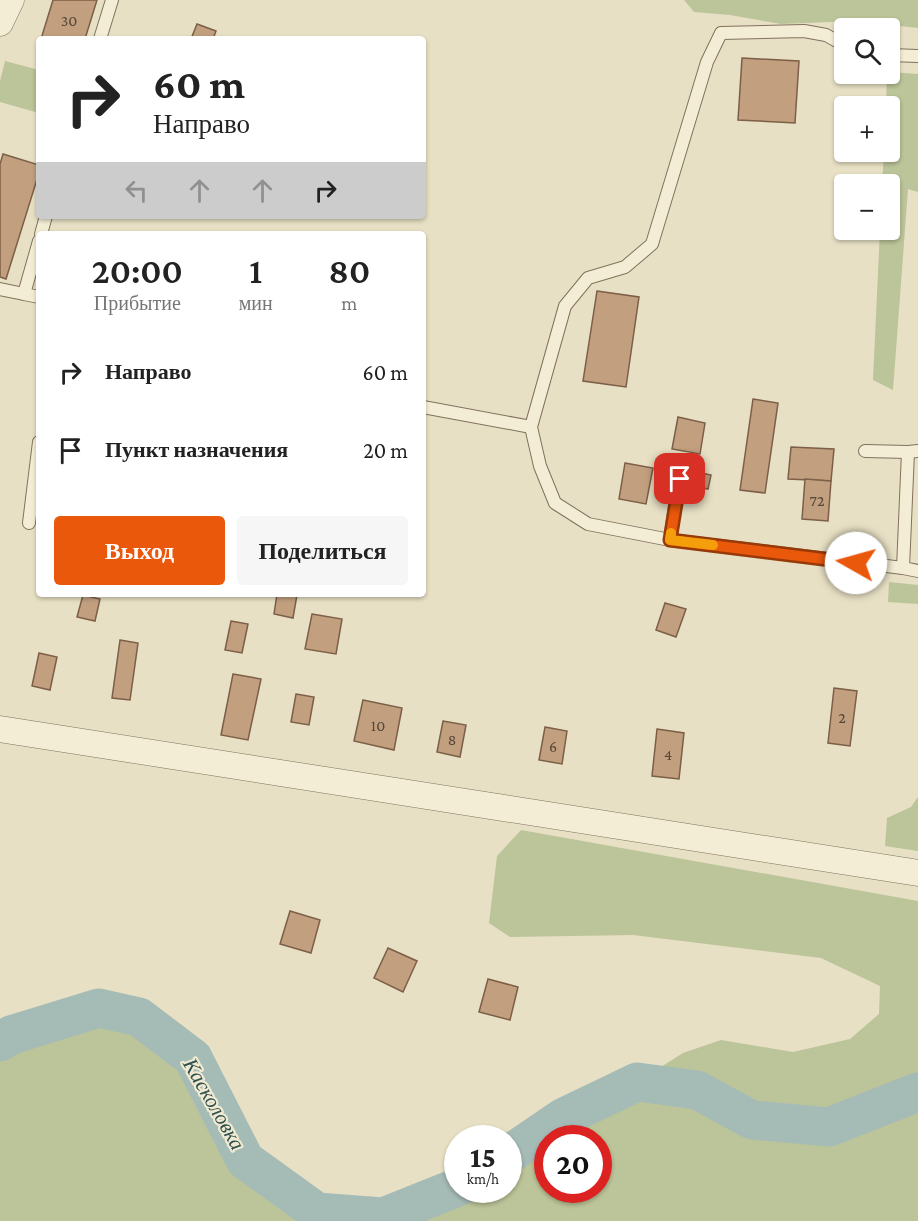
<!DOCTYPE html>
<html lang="ru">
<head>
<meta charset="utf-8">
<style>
	body { margin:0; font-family:"Crimson Pro",serif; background:#f6f6f6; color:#222; height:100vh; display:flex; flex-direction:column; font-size:22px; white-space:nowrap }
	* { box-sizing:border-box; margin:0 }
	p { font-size:20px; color:#767676 }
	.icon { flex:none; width:33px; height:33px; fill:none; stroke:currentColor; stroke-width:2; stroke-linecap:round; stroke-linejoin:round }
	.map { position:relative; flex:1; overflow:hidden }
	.drawer { position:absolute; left:36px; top:231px; width:390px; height:366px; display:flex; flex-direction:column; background:#fff; border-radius:6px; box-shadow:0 2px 4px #0004 }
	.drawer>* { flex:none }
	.hud { position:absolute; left:36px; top:36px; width:390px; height:183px; border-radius:6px; box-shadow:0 2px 4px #0004; background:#fff; color:#222; overflow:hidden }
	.controls { position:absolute; left:834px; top:18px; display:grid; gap:12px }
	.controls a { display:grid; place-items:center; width:66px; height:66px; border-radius:6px; background:#fff; box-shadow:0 2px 4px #0004; font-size:30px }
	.speed { position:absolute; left:444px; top:1125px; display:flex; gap:12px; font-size:30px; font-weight:700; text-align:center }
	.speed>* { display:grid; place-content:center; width:78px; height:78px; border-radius:50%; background:#fff; box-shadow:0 2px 4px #0004; line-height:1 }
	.speed small { font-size:15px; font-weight:400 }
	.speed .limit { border:9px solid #d22; background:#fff; color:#111 }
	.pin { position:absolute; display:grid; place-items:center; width:51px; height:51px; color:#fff; margin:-26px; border-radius:12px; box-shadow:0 3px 9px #0006 }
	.me { position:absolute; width:66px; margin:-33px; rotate:277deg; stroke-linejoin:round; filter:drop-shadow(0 0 4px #0008) }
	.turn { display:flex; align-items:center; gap:21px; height:126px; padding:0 18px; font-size:27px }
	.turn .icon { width:78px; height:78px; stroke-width:2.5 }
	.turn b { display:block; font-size:42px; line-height:51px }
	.lanes { display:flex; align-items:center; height:57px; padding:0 18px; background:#0003; justify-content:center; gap:30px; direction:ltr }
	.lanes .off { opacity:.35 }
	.eta { display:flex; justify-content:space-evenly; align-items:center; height:102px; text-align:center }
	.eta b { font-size:36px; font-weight:600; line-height:42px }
	.action { display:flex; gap:12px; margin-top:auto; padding:12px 18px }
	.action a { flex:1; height:69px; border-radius:6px; background:#ea580c; color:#fff; font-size:24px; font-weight:600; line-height:69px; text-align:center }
	.action a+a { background:#f6f6f6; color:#222 }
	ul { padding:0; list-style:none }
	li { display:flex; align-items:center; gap:18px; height:78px; padding:0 18px }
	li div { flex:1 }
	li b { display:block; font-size:22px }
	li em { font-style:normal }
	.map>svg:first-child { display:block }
	.green { fill:#bcc499; fill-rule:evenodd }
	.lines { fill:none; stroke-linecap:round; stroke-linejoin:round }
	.river { stroke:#a5bbb6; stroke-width:39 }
	.building { fill:#c19f7f; stroke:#7c5f46; stroke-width:1.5 }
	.service-casing { stroke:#80725d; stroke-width:14 }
	.minor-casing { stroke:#80725d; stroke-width:27 }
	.service { stroke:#f4edd6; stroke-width:12 }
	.minor { stroke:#f4edd6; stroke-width:26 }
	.route-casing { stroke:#983908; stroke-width:15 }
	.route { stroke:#ea580c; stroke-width:10 }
	.slow { stroke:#f59e0b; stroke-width:10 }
	.labels { text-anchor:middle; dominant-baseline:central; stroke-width:4.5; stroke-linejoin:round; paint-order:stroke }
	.number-label { font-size:16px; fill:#564637 }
	.water-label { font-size:21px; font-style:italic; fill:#304f4f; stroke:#f0ead2 }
</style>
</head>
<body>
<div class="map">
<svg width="918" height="1221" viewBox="0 0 918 1221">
	<rect width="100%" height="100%" fill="#e7e0c4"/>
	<!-- green -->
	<g class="green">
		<polygon points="684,0 918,0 918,28 855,21 781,24 730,15 694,12"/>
		<polygon points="5,61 39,70 39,113 0,102 0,81"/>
		<polygon points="890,72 918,74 918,192 908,189 893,390 873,380 880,230 890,230 890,184 882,184 884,152 890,152 890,106 886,106 887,74 890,74"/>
		<polygon points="889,582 918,585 918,604 888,602"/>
		<polygon points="918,797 918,851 885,846 887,818 911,807"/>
		<path d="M 521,830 L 918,901 L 918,1221 L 0,1221 L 0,1042 L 11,1035 L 99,1008 L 139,1017 L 193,1058 L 245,1160 L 317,1212 L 383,1217 L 457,1187 L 458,1190 L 508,1190 L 509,1155 L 564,1117 L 637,1082 L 683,1053 L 721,1040 L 793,1052 L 850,1039 L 879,1014 L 880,986 L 821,958 L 633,935 L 510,937 L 489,923 L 497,856 ZM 598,1138 L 598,1190 L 548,1190 L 548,1138 Z"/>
	</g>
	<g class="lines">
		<!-- river -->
		<g class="river">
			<polyline points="0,1042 11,1035 99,1008 139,1017 193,1058 245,1160 317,1212 383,1217 458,1187"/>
			<polyline points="508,1155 564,1117 637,1082 697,1090 752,1120 829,1127 918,1092"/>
		</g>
	</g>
	<!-- building -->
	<g class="building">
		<polygon points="53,0 97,0 85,39 41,39"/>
		<polygon points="197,24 216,31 213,39 191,39"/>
		<polygon points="742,58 799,61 795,123 738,120"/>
		<polygon points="3,154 39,165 39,173 6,279 0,277 0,164"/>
		<polygon points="597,291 639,297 626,387 583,381"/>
		<polygon points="753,399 778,403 765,493 740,490"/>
		<polygon points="678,417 705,423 700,454 672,449"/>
		<polygon points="791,447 834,449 831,481 788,479"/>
		<polygon points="625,463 653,468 646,504 619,499"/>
		<polygon points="697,472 711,475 708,489 694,486"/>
		<polygon points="805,479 831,481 828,521 802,519"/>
		<polygon points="277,594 297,595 293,618 274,614"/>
		<polygon points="83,595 100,599 95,621 77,617"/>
		<polygon points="665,603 686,609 676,637 656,630"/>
		<polygon points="312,614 342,619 336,654 305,649"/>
		<polygon points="231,621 248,624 242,653 225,650"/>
		<polygon points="120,640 138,643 130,700 112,698"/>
		<polygon points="39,653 57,657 50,690 32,686"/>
		<polygon points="233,674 261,679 248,740 221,735"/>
		<polygon points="834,688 857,691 850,746 828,743"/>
		<polygon points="296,694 314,697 309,725 291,722"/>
		<polygon points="363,700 402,708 394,750 354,741"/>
		<polygon points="443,721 466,725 460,757 437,752"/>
		<polygon points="545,727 567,731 562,764 539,760"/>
		<polygon points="657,729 684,733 679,779 652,776"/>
		<polygon points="290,911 320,920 311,953 280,944"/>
		<polygon points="388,948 417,961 403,992 374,978"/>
		<polygon points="488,979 518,987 510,1020 479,1012"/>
	</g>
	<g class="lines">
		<!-- service casing -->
		<g class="service-casing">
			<g id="service">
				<polyline points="100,39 112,0"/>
				<polyline points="844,45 826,35 804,31 721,33 707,62 652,244 625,267 588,278 565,306 531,427 540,466 555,503 588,524 670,540 903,568"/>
				<polyline points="890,55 918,56"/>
				<polyline points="41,234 46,216"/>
				<polyline points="0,289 24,294 39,241"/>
				<polyline points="24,294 39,297"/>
				<polyline points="423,407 531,427"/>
				<polyline points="865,451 908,452 918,451"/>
				<polyline points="908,452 903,568 918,571"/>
				<polyline points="29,523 39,442"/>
				<polyline points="670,540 679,479"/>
			</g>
		</g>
		<!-- minor casing -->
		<g class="minor-casing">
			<g id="minor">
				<polyline points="0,23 11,0"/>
				<polyline points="0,729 918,873"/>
			</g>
		</g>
		<!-- service -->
		<use href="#service" class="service"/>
		<!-- minor -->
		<use href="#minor" class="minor"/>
	</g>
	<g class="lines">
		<!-- route casing -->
		<g class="route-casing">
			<polyline id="route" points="680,479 670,540 856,563"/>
		</g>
		<!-- route -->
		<use href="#route" class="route"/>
		<!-- slow -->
		<polyline class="slow" points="671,533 670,540 713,545"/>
	</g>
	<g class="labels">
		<!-- number labels -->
		<g class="number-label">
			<text x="69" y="20">30</text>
			<text x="817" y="500">72</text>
			<text x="842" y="717">2</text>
			<text x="378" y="725">10</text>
			<text x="452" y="739">8</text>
			<text x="553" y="746">6</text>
			<text x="668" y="754">4</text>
		</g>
		<!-- water labels -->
		<g class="water-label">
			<text transform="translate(214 1104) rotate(60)">Касколовка</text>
		</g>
	</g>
</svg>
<div class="controls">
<a><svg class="icon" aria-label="search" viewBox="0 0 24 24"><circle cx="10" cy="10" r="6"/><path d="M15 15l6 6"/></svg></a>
<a>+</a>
<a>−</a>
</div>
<div class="speed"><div>15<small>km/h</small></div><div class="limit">20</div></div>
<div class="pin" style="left:680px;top:479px;background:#d93025"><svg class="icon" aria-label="arrive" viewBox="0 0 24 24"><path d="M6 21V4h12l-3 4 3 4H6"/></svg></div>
<svg class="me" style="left:856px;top:563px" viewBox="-20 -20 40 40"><circle r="19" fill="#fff"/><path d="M0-13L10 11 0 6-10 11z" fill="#ea580c"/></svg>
<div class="hud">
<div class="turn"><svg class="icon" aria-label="right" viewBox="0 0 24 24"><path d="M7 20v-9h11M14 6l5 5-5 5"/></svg><div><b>60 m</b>Направо</div></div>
<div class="lanes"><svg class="icon off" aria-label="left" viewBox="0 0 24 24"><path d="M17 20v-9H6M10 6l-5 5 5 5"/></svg><svg class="icon off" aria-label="ahead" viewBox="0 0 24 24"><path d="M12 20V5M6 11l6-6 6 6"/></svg><svg class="icon off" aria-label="ahead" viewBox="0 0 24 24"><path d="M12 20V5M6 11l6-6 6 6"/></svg><svg class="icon" aria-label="right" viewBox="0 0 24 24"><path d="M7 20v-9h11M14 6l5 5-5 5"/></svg></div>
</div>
<section class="drawer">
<div class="eta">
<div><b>20:00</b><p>Прибытие</p></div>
<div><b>1</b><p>мин</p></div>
<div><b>80</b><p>m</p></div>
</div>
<ul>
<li><svg class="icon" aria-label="right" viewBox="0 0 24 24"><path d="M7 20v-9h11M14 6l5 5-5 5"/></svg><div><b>Направо</b></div><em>60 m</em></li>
<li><svg class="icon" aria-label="arrive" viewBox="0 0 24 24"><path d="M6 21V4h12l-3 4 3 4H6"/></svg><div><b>Пункт назначения</b></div><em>20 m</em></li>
</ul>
<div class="action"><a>Выход</a><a>Поделиться</a></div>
</section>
</div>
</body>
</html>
